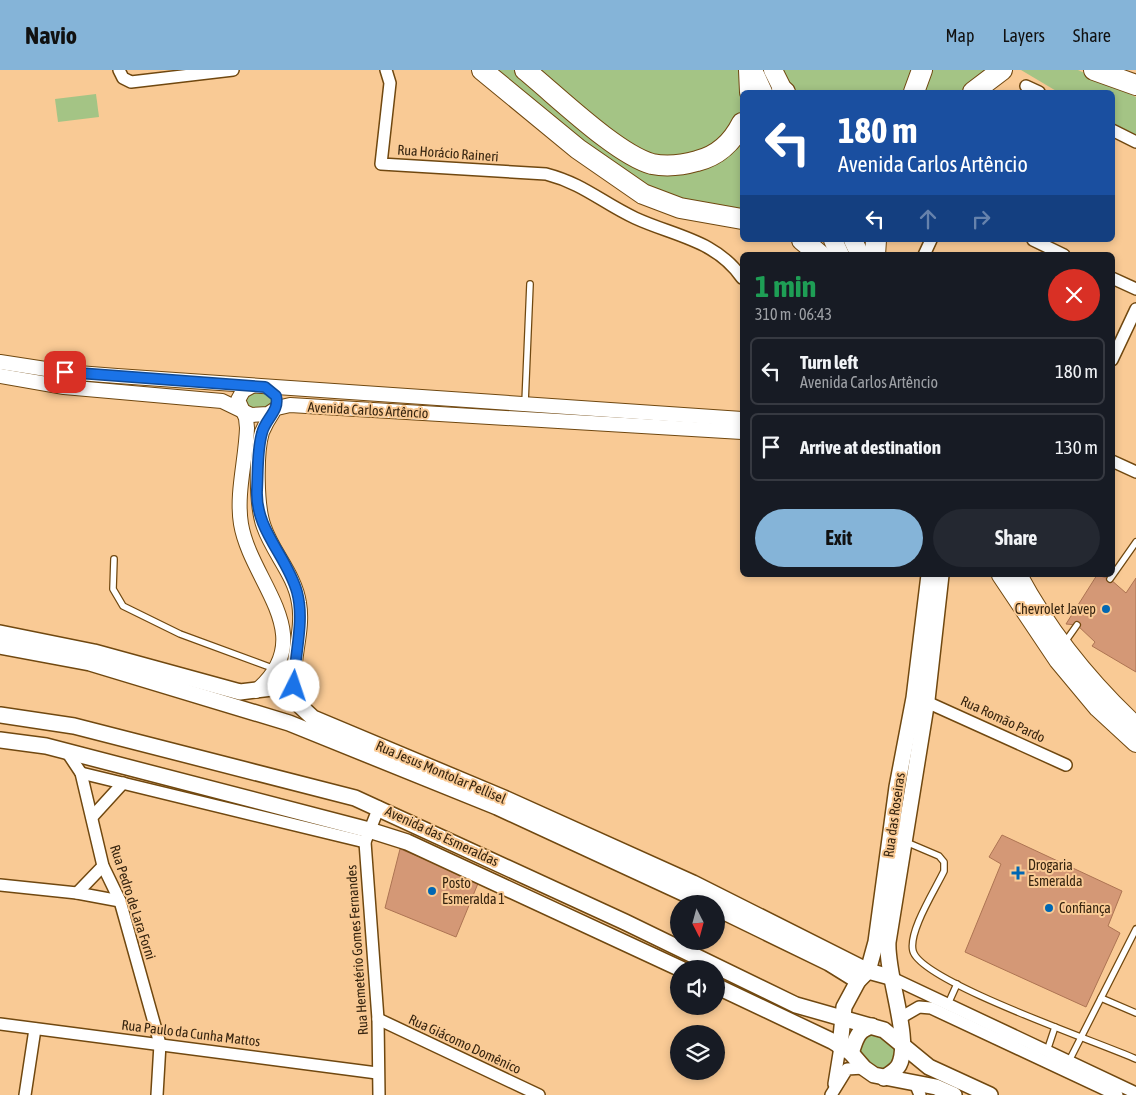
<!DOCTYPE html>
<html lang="en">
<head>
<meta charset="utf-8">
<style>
	body { margin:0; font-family:"Asap Condensed",sans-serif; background:#242831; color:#f1f3f6; height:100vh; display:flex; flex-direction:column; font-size:19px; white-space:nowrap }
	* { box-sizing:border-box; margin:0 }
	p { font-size:16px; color:#9ea1a6 }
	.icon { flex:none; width:28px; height:28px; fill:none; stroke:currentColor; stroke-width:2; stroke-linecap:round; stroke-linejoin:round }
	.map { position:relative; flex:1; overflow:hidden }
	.side { position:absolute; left:740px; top:182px; width:375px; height:325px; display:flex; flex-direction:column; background:#171b24; border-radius:8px; box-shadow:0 2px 8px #0003 }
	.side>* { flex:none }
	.top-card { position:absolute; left:740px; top:20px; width:375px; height:152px; border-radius:8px; box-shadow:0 2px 8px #0003; background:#1a4fa0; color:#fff; overflow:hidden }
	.needle { width:32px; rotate:174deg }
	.buttons { position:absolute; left:670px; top:825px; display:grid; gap:10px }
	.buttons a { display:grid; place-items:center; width:55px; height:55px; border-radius:50%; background:#171b24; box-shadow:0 2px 8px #0003; font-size:25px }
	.pin { position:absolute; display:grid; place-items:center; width:42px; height:42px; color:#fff; margin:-21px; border-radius:10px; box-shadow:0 2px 8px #0006 }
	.me { position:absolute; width:55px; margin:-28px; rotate:4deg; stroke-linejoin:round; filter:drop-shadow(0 0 4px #0008) }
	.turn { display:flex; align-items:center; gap:18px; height:105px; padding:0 15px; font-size:22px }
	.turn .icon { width:65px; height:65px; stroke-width:2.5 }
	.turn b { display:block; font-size:35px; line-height:42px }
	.lanes { display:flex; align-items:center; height:48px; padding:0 15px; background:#0003; justify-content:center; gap:25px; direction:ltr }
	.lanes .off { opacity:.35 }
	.round { display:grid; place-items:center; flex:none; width:52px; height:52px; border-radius:26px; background:#242831 }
	.head { display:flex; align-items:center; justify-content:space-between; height:85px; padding:0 15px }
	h1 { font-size:30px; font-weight:700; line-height:38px; color:#1e9e55 }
	.action { display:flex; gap:10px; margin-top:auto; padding:10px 15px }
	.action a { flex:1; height:58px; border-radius:30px; background:#85b4d8; color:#111; font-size:20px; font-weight:700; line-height:58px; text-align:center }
	.action a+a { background:#242831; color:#f1f3f6 }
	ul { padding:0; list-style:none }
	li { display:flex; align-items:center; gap:15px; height:68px; margin:0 10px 8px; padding:0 5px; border:2px solid #363941; border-radius:8px }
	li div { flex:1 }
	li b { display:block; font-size:19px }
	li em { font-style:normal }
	header { display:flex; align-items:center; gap:30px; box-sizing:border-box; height:70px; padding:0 25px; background:#85b4d8; color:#111 }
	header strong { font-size:24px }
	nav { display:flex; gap:28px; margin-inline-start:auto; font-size:18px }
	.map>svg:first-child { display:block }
	.green { fill:#a4c485 }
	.building { fill:#d49876; stroke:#ad7453 }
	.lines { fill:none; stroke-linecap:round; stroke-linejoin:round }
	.service-casing { stroke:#704810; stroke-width:8 }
	.minor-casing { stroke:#704810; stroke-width:14 }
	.tertiary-casing { stroke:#704810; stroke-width:16 }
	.secondary-casing { stroke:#704810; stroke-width:18 }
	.primary-casing { stroke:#704810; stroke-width:20 }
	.motorway-casing { stroke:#704810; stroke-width:22 }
	.service { stroke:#fff; stroke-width:5.5 }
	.minor { stroke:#fff; stroke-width:11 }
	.tertiary { stroke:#fff; stroke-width:14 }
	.secondary { stroke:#fff; stroke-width:15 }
	.primary { stroke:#fff; stroke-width:18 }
	.motorway { stroke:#fff; stroke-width:20 }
	.route-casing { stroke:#114b97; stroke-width:12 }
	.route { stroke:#1a73e8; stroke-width:9 }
	.poi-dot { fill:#0067b3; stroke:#f9ca95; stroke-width:2 }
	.labels { text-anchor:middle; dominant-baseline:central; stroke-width:4; stroke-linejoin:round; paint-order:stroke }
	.street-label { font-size:14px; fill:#36240f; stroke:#f9ca95 }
	.poi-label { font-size:14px; fill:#36240f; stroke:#f9ca95; text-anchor:start }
</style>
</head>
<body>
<header>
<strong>Navio</strong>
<nav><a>Map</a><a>Layers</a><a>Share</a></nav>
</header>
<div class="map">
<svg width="1136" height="1025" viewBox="0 0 1136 1025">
	<rect width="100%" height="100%" fill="#f9ca95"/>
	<!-- green -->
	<g class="green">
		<polygon points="488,0 519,0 668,100 742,61 742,145 649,123"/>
		<polygon points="529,0 745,0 741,48 718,78 651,90"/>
		<polygon points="780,0 918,0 910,22 791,22"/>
		<polygon points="929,0 994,0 968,22 921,22"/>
		<polygon points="1021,0 1078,0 1136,27 1136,66 1113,54 1112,22 1058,22"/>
		<polygon points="96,24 99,47 58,52 55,29"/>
		<polygon points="252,322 270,324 275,329 276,335 253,341 242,330"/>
		<path d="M 867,964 L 881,965 L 896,980 L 894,992 L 885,999 C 873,998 864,991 859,980 Z"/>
	</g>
	<!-- building -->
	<g class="building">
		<polygon points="1097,505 1110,509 1126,523 1136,508 1136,602 1092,576 1095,572 1077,555 1066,554"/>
		<polygon points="1002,765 1122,821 1108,856 1120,863 1086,937 965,882 1001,794 989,787"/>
		<polygon points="400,779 479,811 456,867 385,838"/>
	</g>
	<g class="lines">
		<!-- service casing -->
		<g class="service-casing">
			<g id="service">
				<polyline points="525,333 530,214"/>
				<polyline points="114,489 113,519 123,536 180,564 275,599"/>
				<polyline points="1110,509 1136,472"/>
				<polyline points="1065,572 1077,555"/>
				<path d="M 906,772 L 939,786 L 944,792 L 944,801 C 935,820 908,862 913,881 C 921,912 1101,973 1136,989"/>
				<polyline points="1101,928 1136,943"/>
				<polyline points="948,934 957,914"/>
				<polyline points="1047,981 1055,957"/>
				<polyline points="1068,993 1136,859"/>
			</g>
		</g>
		<!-- minor casing -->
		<g class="minor-casing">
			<g id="minor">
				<polyline points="119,0 123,8 131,12 233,0"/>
				<path d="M 386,0 L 390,13 L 381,94 L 546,104 C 584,114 601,132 635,148 C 674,166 716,170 742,208"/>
				<polyline points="1026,16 1039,22"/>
				<polyline points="1112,60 1136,72"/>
				<polyline points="1033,170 1064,185"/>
				<polyline points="924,185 931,170"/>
				<polyline points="1112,208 1136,219"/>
				<polyline points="1112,290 1136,239"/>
				<polyline points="1112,391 1136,402"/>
				<polyline points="920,629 1066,695"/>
				<polyline points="67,682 81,703 103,796 120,831 160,974 157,1025"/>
				<polyline points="81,703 365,772"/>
				<polyline points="92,747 123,713"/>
				<polyline points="0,815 77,823 120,831"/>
				<polyline points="77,823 103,796"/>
				<polyline points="890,907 1136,1023"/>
				<polyline points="900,948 919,937 931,938 1117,1025"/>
				<polyline points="378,949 539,1025"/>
				<polyline points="0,954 377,1003"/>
				<polyline points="915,1013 920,1025"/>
				<polyline points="834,1014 840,977"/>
				<polyline points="25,1025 35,959"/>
				<polyline points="379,1025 378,949 365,772 379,737"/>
				<polyline points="831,1025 847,999 864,998"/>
			</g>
		</g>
		<!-- tertiary casing -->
		<g class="tertiary-casing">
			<g id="tertiary">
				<polyline points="0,292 65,302 117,306 742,349"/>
				<polyline points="0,306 64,317 222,331 251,345 268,344 277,338 290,335 742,362"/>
				<path d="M 252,316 L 243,321 L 238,330 L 246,348 L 247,358 C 246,390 236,423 241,454 C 251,513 321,566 256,621"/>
				<path d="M 273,342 C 269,348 265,355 262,362 C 256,382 256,436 264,457 C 273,483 295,505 299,533 C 305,566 285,603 299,635"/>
			</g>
		</g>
		<!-- secondary casing -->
		<g class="secondary-casing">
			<g id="secondary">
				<polyline points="0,563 94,582 240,622 272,618 282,619 313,648 504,728 693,813 868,901 890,907"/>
				<polyline points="0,576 90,593 289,653 497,737 707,834"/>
				<polyline points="0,645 74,656 355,728 625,852 796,935 884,960 929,997 990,1025"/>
				<polyline points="0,670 46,676 369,760 407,772 681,899"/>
				<polyline points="716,838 829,893 858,911"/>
				<polyline points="716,916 832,971 851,983 864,998 874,1005 936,1017 954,1025"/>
				<polyline points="840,977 844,937 858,911 868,901 876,872 897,717 914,628 929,505"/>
				<path d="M 851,983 C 856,969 857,960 872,956"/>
				<path d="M 884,1008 C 889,1004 896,1001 899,995 C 912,970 886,905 888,872 L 927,630 L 941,505"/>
			</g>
		</g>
		<!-- primary casing -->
		<g class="primary-casing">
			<g id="primary">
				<polyline points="753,0 763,22"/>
				<polyline points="773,0 784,22"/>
				<polyline points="833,170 840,185"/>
				<polyline points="853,170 860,185"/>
				<polyline points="1001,505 1058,590 1098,638 1136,673"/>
				<path d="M 1018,505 C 1048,561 1090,613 1136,656"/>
			</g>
		</g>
		<!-- motorway casing -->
		<g class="motorway-casing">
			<g id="motorway">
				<polyline points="482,0 578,79 643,124 680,138 742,149"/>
				<path d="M 525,0 C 556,25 616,84 652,94 C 667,97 683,95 697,91 C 718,86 733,71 742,53"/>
				<polyline points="749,0 750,22"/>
				<polyline points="1094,0 1136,15"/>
				<polyline points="782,20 785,22"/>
				<polyline points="914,22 922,0"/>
				<polyline points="973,22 1002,0"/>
				<polyline points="802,170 820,185"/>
				<polyline points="875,185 876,170"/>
			</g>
		</g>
		<!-- service -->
		<use href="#service" class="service"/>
		<!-- minor -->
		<use href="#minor" class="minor"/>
		<!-- tertiary -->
		<use href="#tertiary" class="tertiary"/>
		<!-- secondary -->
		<use href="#secondary" class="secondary"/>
		<!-- primary -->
		<use href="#primary" class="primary"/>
		<!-- motorway -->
		<use href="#motorway" class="motorway"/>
	</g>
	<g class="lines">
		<!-- route casing -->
		<g class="route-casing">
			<path id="route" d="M 65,302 L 265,317 L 276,326 C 280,341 265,349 262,363 C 257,380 258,402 257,420 C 255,460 287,486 297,522 C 305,552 294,585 294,616"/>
		</g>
		<!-- route -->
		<use href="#route" class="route"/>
	</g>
	<!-- markers -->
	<g class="poi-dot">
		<circle cx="1106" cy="539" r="5"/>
		<path d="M1015.5 795.5h5v5h5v5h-5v5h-5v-5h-5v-5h5z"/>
		<circle cx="432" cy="821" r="5"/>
		<circle cx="1049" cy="838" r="5"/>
	</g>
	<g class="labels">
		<!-- street labels -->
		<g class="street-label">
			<text transform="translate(448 83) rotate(4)">Rua Horácio Raineri</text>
			<text transform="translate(368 340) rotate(3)">Avenida Carlos Artêncio</text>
			<text transform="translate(1003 649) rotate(25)">Rua Romão Pardo</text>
			<text transform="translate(441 702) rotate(23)">Rua Jesus Montolar Pellisel</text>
			<text transform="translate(894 745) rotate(-82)">Rua das Roseiras</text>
			<text transform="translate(442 766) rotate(25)">Avenida das Esmeraldas</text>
			<text transform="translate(133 832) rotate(72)">Rua Pedro de Lara Forni</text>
			<text transform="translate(357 880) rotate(-94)">Rua Hemetério Gomes Fernandes</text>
			<text transform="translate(191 963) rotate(7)">Rua Paulo da Cunha Mattos</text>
			<text transform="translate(465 974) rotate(25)">Rua Giácomo Domênico</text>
		</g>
		<!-- poi labels -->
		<g class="poi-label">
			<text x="1096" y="539" text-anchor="end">Chevrolet Javep</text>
			<text x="1028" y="795">Drogaria<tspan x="1028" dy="16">Esmeralda</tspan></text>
			<text x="442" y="813">Posto<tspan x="442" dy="16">Esmeralda 1</tspan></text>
			<text x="1059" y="838">Confiança</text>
		</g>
	</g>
</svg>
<div class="buttons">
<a><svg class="needle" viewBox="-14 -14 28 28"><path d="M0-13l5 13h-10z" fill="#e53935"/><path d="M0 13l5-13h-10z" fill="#9ea1a6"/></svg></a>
<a><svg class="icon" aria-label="sound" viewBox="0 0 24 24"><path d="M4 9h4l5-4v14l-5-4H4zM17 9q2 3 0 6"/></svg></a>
<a><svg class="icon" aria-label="layers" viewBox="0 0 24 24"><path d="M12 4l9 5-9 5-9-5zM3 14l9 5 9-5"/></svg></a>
</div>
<div class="pin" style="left:65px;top:302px;background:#d93025"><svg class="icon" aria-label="arrive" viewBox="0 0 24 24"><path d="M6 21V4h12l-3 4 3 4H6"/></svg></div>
<svg class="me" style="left:294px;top:616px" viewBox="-20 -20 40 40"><circle r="19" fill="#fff"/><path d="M0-13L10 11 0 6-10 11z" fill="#1a73e8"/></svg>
<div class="top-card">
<div class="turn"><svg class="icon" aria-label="left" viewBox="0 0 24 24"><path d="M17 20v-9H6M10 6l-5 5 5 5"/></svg><div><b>180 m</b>Avenida Carlos Artêncio</div></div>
<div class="lanes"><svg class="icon" aria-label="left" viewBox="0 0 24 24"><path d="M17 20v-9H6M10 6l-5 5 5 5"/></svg><svg class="icon off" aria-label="ahead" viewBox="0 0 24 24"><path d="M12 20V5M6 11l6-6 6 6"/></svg><svg class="icon off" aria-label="right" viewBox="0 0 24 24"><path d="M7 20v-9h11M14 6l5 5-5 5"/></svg></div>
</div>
<section class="side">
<div class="head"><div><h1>1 min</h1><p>310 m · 06:43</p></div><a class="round" style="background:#d93025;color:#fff"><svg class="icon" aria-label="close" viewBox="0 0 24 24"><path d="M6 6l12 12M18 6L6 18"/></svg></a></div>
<ul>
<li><svg class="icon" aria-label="left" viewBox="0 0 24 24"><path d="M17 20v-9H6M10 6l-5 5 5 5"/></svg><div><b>Turn left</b><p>Avenida Carlos Artêncio</p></div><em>180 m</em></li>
<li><svg class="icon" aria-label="arrive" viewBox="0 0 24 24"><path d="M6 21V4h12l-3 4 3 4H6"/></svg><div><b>Arrive at destination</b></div><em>130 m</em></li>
</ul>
<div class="action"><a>Exit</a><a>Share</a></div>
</section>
</div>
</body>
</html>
